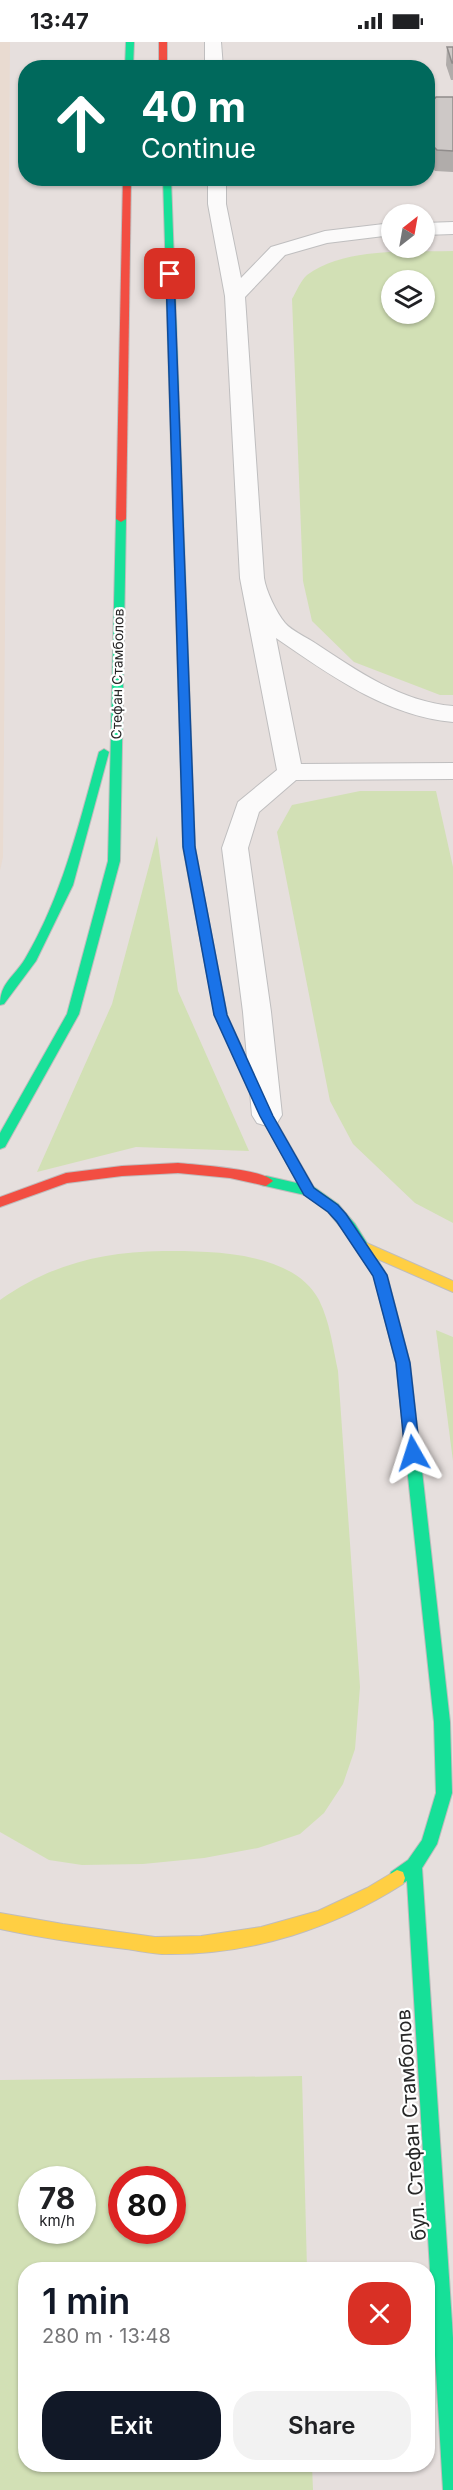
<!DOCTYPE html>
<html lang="en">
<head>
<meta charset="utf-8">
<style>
	body { margin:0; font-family:Inter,sans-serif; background:#f2f2f2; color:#202124; height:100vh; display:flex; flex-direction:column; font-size:22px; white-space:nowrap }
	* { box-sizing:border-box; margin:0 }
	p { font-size:20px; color:#757577 }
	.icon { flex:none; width:33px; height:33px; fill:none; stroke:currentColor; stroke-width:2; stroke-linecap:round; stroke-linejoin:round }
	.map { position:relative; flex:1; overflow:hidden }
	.details { position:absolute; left:18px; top:2220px; width:417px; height:210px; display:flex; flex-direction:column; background:#fff; border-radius:24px; box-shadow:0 2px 4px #0004 }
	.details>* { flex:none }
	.guide { position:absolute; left:18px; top:18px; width:417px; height:126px; border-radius:24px; box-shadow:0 2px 4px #0004; background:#00695c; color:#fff; overflow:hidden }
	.needle { width:39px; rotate:31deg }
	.buttons { position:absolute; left:381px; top:162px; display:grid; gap:12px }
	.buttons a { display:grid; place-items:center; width:54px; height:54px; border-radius:50%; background:#fff; box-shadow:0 2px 4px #0004; font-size:30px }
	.speed { position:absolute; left:18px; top:2124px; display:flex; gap:12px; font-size:30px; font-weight:700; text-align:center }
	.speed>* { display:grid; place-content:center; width:78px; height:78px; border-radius:50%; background:#fff; box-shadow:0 2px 4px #0004; line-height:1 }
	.speed small { font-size:15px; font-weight:400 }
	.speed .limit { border:9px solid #d22; background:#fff; color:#111 }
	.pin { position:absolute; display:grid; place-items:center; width:51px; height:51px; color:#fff; margin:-26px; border-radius:12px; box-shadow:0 3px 9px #0006 }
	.me { position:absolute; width:66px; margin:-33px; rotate:354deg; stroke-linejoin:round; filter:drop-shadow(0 0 4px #0008) }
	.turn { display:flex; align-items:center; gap:21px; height:126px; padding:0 24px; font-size:27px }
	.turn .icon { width:78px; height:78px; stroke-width:2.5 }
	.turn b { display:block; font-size:42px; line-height:51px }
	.round { display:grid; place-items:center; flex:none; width:63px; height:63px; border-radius:24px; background:#f2f2f2 }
	.head { display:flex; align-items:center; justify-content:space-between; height:102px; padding:0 24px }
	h1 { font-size:36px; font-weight:600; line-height:45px; color:#111827 }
	.cta { display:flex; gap:12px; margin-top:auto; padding:12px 24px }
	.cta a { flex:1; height:69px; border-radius:24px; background:#111827; color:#fff; font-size:24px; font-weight:600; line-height:69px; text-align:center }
	.cta a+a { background:#f2f2f2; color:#202124 }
	.status { display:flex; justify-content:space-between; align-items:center; height:42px; padding:0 30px; background:#fff; direction:ltr }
	.status svg { height:16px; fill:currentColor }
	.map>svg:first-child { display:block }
	.education { fill:#e9dbd1 }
	.green { fill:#d2e0b5; fill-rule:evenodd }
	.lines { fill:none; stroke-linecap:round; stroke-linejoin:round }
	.lane-casing { stroke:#bfbebf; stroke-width:2 }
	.fast-casing { stroke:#bfbcbc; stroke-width:2 }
	.slow-casing { stroke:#bfbcbc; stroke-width:2 }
	.jam-casing { stroke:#bfbcbc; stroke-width:2 }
	.lane { fill:#fbfafa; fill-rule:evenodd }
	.fast { fill:#16e098; fill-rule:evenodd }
	.slow { fill:#ffcf43; fill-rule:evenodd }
	.jam { fill:#f24e42; fill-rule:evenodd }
	.wall { fill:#b0acaa }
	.building { fill:#cdc8c6; stroke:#908c8b; stroke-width:1.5 }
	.route { fill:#1a73e8; stroke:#114b97; stroke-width:1.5 }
	.labels { text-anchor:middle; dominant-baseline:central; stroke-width:4.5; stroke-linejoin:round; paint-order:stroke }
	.far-street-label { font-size:14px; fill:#272727; stroke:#fff }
	.near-street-label { font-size:20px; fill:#272727; stroke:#fff }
</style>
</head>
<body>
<div class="status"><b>13:47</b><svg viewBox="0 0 49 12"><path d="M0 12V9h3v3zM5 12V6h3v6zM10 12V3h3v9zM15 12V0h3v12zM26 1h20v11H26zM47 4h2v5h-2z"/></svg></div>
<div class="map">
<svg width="453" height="2448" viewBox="0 0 453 2448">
	<rect width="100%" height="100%" fill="#e6dfdd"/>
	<!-- education -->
	<polygon class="education" points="0,0 10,0 3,815 0,829"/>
	<!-- green -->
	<g class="green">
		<path d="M 453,209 L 453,653 L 440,653 L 354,620 L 312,579 L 303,539 L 292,257 C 296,250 301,238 307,233 C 345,205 408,210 453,209 ZM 392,238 L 424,238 L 424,272 L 392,272 Z"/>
		<polygon points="360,749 436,749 453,825 453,1181 415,1161 353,1102 330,1059 277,790 292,763"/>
		<polygon points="157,794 178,949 249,1109 136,1105 37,1130 112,962"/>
		<path d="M 163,1209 C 211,1209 293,1209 319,1258 C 330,1280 333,1306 338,1329 L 360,1645 L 355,1707 L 343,1742 L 324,1771 L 300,1792 L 258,1806 L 204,1816 L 143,1822 L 82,1823 L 49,1818 L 0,1790 L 0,1258 C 51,1222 102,1210 163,1209 Z"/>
		<polygon points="436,1288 453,1295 453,1419"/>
		<path d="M 302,2034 L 307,2227 L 26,2228 L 26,2422 L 312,2423 L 313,2448 L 0,2448 L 0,2038 ZM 32,2138 L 82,2138 L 82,2188 L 32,2188 ZM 122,2138 L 172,2138 L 172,2188 L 122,2188 Z"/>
	</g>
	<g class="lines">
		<!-- lane casing -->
		<g class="lane-casing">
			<g id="lane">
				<polygon points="205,0 221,0 223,26 205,26"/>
				<path d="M 208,136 L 226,136 L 226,162 L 241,236 L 271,205 L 325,189 L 392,181 L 392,193 L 327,201 L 285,213 L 245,255 L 264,536 C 266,549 276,570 285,581 C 292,589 306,595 315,601 C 357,629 402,660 453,664 L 453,680 C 386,674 330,633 276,596 L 301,722 L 453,721 L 453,737 L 296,738 L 259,770 L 248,806 L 271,970 L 282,1073 L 277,1081 L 267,1084 L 257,1081 L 252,1073 L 243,970 L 222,806 L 238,760 L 277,728 L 240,536 L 225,254 L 208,162 Z"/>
				<polygon points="453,180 453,192 424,193 424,181"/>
			</g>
		</g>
		<!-- fast casing -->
		<g class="fast-casing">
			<g id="fast">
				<polygon points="126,0 134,0 133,26 125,26"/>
				<polygon points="163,136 171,136 195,805 205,859 199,863 193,859 183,805"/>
				<polygon points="121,474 126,477 120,819 79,972 5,1105 0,1107 0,1091 67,972 108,819 116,477"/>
				<path d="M 104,707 L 109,710 L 73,843 L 36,919 L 4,962 L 0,963 C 0,941 14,935 25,917 C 63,853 79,781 99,710 Z"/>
				<polygon points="266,1134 314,1145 338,1162 355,1182 387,1233 410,1321 450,1680 452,1751 437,1802 422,1826 453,2296 453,2448 443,2448 407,1839 397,1844 391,1842 389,1836 391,1830 408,1818 422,1798 436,1751 434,1680 396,1321 374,1234 345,1190 328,1170 305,1153 261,1143 259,1139 261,1135"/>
			</g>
		</g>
		<!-- slow casing -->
		<g class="slow-casing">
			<g id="slow">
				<polygon points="199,855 205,859 227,973 273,1074 316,1149 314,1153 304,1153 261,1074 215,973 193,859"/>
				<polygon points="362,1199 453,1239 453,1250 357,1208 355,1204 357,1200"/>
				<path d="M 397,1828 L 403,1830 L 405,1836 L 403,1842 C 334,1886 254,1912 171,1912 C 156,1913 141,1909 126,1907 C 83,1902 42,1896 0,1887 L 0,1871 L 63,1882 L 155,1895 L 201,1894 L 261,1885 L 318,1869 L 367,1846 Z"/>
			</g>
		</g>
		<!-- jam casing -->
		<g class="jam-casing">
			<g id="jam">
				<rect x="159" y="0" width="8" height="26"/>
				<polygon points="123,136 131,136 126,477 121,480 116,477"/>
				<path d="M 178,1121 C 196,1123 264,1127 273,1139 L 266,1144 L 230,1136 L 178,1131 L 122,1134 L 67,1141 L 0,1165 L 0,1155 L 66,1131 L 122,1124 Z"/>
			</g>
		</g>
		<!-- lane -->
		<use href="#lane" class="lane"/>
		<!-- fast -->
		<use href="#fast" class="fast"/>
		<!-- slow -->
		<use href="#slow" class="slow"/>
		<!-- jam -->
		<use href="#jam" class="jam"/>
	</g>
	<!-- wall -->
	<g class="wall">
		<polygon points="447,5 453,5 453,38 451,38 446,23"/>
		<polygon points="453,55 453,130 435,129 428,121 428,64"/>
	</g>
	<!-- building -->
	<g class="building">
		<polygon points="447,5 453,5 453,21 452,21"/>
		<polygon points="436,55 453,55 453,109 437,108 428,99 428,64"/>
	</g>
	<!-- route -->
	<polygon class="route" points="170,230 174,232 195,805 227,973 273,1074 314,1146 338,1163 346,1172 387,1233 410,1321 420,1411 413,1417 405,1411 396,1321 373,1234 337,1180 328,1170 304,1153 260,1074 214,973 183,805 166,232"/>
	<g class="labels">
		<!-- far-street labels -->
		<g class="far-street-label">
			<text transform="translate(117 632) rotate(-89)">Стефан Стамболов</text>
		</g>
		<!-- near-street labels -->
		<g class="near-street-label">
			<text transform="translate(411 2083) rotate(-94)">бул. Стефан Стамболов</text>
		</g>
	</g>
</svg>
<div class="buttons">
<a><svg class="needle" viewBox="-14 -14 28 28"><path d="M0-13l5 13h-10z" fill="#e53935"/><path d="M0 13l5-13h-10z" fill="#757577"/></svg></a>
<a><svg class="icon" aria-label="layers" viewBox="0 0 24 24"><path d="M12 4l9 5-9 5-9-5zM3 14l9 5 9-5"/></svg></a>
</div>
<div class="speed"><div>78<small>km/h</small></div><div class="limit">80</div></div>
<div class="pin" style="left:170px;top:232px;background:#d93025"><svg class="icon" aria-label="arrive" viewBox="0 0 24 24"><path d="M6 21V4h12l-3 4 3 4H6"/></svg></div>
<svg class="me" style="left:413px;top:1411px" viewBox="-20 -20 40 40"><path d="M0-17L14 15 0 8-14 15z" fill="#1a73e8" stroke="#fff" stroke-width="4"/></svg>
<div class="guide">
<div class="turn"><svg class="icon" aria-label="ahead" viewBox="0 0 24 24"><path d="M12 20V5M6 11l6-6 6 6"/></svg><div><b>40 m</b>Continue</div></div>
</div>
<section class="details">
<div class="head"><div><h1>1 min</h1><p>280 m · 13:48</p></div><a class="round" style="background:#d93025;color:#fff"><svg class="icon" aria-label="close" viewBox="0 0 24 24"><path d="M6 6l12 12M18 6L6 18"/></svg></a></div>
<div class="cta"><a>Exit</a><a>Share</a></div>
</section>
</div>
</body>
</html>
